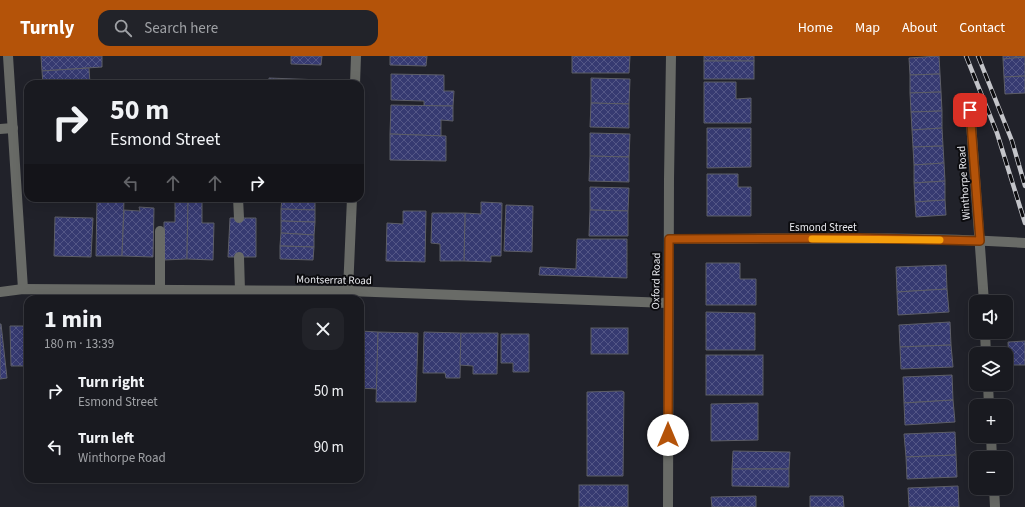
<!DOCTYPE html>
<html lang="en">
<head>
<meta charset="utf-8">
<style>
	body { margin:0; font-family:"Source Sans 3",sans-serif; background:#222329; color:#f1f3f6; height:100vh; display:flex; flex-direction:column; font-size:15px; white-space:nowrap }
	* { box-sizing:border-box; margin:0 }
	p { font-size:13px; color:#9fa1a5 }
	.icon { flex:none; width:22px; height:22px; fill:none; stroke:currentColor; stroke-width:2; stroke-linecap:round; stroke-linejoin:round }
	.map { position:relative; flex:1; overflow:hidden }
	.panel { position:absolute; left:24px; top:239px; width:340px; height:188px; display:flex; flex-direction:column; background:#191a20; border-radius:12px; box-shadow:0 4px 16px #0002,0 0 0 1px #37383e }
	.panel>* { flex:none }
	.guide { position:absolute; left:24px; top:24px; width:340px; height:122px; border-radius:12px; box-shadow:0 4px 16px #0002,0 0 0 1px #37383e; background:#191a20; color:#f1f3f6; overflow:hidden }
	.fabs { position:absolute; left:969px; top:239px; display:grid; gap:8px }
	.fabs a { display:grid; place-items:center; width:44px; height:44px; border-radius:8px; background:#191a20; box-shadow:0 4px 16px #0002,0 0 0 1px #37383e; font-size:20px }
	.pin { position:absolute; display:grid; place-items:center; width:34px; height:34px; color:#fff; margin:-17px; border-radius:8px; box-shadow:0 2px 6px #0006 }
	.me { position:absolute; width:44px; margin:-22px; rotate:0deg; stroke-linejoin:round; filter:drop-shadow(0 0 3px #0008) }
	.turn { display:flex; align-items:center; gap:14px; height:84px; padding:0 20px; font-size:18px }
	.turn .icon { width:52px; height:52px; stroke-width:2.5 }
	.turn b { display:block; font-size:28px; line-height:34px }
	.lanes { display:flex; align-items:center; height:38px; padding:0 20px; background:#0003; justify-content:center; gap:20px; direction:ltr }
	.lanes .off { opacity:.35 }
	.round { display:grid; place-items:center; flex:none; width:42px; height:42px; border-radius:12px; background:#222329 }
	.head { display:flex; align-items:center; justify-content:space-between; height:68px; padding:0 20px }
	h1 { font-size:24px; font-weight:700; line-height:30px }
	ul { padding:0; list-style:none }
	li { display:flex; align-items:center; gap:12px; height:56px; padding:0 20px }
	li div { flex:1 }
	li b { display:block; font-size:15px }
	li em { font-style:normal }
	header { display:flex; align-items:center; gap:24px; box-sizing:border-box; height:56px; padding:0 20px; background:#b45309; color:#fff }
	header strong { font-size:19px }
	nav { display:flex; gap:22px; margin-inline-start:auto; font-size:14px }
	.search { width:280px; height:36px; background:#222329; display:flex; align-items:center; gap:10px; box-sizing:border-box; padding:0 14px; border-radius:12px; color:#9fa1a5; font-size:15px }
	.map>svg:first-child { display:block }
	.building { fill:url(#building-cross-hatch); stroke:#5d5e67 }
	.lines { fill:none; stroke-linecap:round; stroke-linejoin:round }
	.service { stroke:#696b67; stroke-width:10 }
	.minor { stroke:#696b67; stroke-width:10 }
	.rail-casing { stroke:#c4c5ca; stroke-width:4.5 }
	.rail { stroke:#0c0c0f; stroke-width:3; stroke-dasharray:9; stroke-linecap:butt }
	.route-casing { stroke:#753606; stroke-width:10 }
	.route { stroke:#b45309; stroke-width:7 }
	.slow { stroke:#f59e0b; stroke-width:7 }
	.labels { text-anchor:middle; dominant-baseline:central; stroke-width:4; stroke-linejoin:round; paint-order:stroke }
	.street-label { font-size:11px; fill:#e8e9ee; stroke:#0c0c0f }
</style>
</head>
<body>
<header>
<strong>Turnly</strong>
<div class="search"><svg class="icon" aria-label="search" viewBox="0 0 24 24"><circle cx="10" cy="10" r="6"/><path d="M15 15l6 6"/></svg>Search here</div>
<nav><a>Home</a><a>Map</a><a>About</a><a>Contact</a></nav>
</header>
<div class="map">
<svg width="1025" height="451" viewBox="0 0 1025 451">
	<defs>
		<pattern id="building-cross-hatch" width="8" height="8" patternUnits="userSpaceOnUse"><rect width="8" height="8" fill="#363a71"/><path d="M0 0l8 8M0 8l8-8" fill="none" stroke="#535686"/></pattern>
	</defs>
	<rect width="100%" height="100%" fill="#21222a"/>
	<!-- building -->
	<g class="building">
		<polygon points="41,0 102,0 102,11 42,15"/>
		<polygon points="291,0 322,0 321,9 291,8"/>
		<polygon points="390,0 427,0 426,10 390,9"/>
		<polygon points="572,0 630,0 629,17 572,17"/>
		<rect x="704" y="0" width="50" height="5"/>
		<polygon points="939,0 940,18 910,19 909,2"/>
		<polygon points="1003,0 1025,0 1025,1 1003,3"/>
		<polygon points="1025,1 1025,20 1004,21 1003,3"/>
		<rect x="704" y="5" width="50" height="18"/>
		<polygon points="89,12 90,28 43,28 42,15"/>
		<polygon points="391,18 444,19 444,35 454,35 453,50 424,50 424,45 391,44"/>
		<polygon points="940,18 941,36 910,37 910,19"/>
		<polygon points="1025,20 1025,37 1005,38 1004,21"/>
		<polygon points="269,22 322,24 322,28 269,28"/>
		<polygon points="591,22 630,23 629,48 591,47"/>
		<polygon points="704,26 736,26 736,43 751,42 751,67 704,67"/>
		<polygon points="941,36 942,55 911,56 910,37"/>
		<polygon points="591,47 629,48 629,72 590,71"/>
		<polygon points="391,49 453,50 453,65 441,64 441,80 390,78"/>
		<polygon points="942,55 942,72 912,74 911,56"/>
		<polygon points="707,72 751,72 751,111 707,112"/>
		<polygon points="942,72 943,90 913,91 912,74"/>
		<polygon points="590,77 630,78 629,101 590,100"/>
		<polygon points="390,78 446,80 446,105 390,104"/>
		<polygon points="943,90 944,107 914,109 913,91"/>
		<polygon points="590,100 629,101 629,126 589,125"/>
		<polygon points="944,107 945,125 914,127 914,109"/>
		<polygon points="707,118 738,118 738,131 751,131 751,160 707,160"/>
		<polygon points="945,125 945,144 915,146 914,127"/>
		<polygon points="590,131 629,132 628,155 590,154"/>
		<polygon points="175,142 188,142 187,203 164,204 164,166 175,166"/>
		<polygon points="188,142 202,142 202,167 214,167 213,204 187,203"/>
		<polygon points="282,142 315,142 315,154 281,153"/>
		<polygon points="97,143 124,144 122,200 96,200"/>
		<polygon points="945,144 946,159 916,161 915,146"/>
		<polygon points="481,146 502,147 501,200 491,200 491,206 464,205 465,157 481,158"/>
		<polygon points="506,149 533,150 532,196 504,195"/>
		<polygon points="139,151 154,152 153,201 122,200 124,154 140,155"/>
		<polygon points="281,153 315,154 315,166 281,165"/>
		<polygon points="590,154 628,155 628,180 589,180"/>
		<polygon points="403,155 426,155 425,206 386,205 387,167 403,168"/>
		<polygon points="432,157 465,157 464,205 440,205 440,188 431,187"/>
		<polygon points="55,161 93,162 91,201 54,200"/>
		<polygon points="230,162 256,162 256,201 228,201"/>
		<polygon points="281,165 315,166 314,179 281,177"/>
		<polygon points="281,177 314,179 314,191 280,190"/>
		<polygon points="577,183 627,183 627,222 539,219 540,211 576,213"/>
		<polygon points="280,190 314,191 313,204 280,203"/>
		<polygon points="706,207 740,207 740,223 756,223 756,249 706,249"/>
		<polygon points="946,209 947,233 897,236 896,211"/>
		<polygon points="947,233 949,256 898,259 897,236"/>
		<polygon points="706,256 755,257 755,294 706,294"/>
		<polygon points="950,266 951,289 900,291 899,269"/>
		<polygon points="0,268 1,268 7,322 0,323"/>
		<polygon points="10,270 28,270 28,310 11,310"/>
		<rect x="591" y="272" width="37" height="26"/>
		<polygon points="360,275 378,276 377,333 360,332"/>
		<polygon points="378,276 418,277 416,346 376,346"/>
		<polygon points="424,276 461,277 460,322 446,322 445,317 423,317"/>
		<polygon points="461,277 498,277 497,318 473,318 473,310 460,309"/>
		<polygon points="501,278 529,278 529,316 513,316 513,307 501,307"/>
		<polygon points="1025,285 1025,309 1009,309 1008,286"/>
		<polygon points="951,289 953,311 901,313 900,291"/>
		<rect x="706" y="299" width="57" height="40"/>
		<polygon points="952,319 953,344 904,347 903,321"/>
		<polygon points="622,335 624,336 623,420 587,420 587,336"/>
		<polygon points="953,344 955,366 905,369 904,347"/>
		<polygon points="758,347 758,384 711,385 711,348"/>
		<polygon points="955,376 956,399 906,401 904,378"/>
		<polygon points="733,395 790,396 789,413 732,413"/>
		<polygon points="956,399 957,421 907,423 906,401"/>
		<polygon points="732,413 789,413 789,431 732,430"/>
		<rect x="579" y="429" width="49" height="22"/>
		<polygon points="958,430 959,451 909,451 908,432"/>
		<polygon points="756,440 756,451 712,451 711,441"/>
		<polygon points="810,440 843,440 844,451 810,451"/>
	</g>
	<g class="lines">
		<!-- service -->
		<g class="service">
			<polyline points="0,73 13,72"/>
			<polyline points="238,142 239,162"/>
			<polyline points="160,175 160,234"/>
			<polyline points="239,201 240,235"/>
		</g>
		<!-- minor -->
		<g class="minor">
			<polyline points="8,0 23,233"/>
			<polyline points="355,28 356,0"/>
			<polyline points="970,53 984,246"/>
			<path d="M 669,183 C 788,183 907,180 1025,187"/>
			<polyline points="348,235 352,142"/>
			<polyline points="0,236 23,233 348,235 668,247"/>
			<polyline points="985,276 986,298"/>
			<polyline points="988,328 989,350"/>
			<polyline points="991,380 992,402"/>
			<polyline points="994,432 995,451"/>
			<polyline points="668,451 669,123 671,0"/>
		</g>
		<!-- rail casing -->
		<g class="rail-casing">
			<g id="rail">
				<polyline points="966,0 997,77 1025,167"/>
				<polyline points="978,0 1012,85 1025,130"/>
			</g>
		</g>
		<!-- rail -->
		<use href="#rail" class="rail"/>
	</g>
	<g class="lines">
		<!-- route casing -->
		<g class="route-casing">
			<polyline id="route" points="668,379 669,183 859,182 980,185 970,54"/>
		</g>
		<!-- route -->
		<use href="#route" class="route"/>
		<!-- slow -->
		<polyline class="slow" points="812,183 940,184"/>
	</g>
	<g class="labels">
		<!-- street labels -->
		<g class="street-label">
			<text transform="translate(964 127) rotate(-94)">Winthorpe Road</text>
			<text x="823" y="171">Esmond Street</text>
			<text transform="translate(334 224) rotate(1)">Montserrat Road</text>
			<text transform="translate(656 225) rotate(-89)">Oxford Road</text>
		</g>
	</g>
</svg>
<div class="fabs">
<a><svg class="icon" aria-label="sound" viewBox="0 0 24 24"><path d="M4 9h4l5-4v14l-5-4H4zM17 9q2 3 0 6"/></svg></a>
<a><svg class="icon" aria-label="layers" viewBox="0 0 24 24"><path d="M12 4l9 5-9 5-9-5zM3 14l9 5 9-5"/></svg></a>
<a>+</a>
<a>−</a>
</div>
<div class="pin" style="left:970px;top:54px;background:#d93025"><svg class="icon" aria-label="arrive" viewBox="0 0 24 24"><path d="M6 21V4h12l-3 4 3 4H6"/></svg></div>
<svg class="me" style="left:668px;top:379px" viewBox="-20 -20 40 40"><circle r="19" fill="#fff"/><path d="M0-13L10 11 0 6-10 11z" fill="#b45309"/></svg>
<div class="guide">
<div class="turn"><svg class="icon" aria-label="right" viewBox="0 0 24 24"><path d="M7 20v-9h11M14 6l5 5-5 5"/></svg><div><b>50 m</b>Esmond Street</div></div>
<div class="lanes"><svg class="icon off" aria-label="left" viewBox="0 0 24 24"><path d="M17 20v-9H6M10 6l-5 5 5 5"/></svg><svg class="icon off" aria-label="ahead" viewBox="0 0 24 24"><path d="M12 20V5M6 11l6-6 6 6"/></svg><svg class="icon off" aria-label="ahead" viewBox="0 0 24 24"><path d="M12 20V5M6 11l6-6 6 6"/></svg><svg class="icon" aria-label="right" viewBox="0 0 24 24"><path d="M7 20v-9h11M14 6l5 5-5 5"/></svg></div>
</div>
<section class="panel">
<div class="head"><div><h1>1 min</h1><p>180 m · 13:39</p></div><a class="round"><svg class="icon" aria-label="close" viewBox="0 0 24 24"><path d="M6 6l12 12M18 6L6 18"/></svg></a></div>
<ul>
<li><svg class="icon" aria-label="right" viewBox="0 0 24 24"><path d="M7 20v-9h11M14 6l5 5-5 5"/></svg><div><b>Turn right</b><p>Esmond Street</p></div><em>50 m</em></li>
<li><svg class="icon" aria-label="left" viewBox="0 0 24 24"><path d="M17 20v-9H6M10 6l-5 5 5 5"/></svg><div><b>Turn left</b><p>Winthorpe Road</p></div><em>90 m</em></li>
</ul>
</section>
</div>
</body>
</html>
